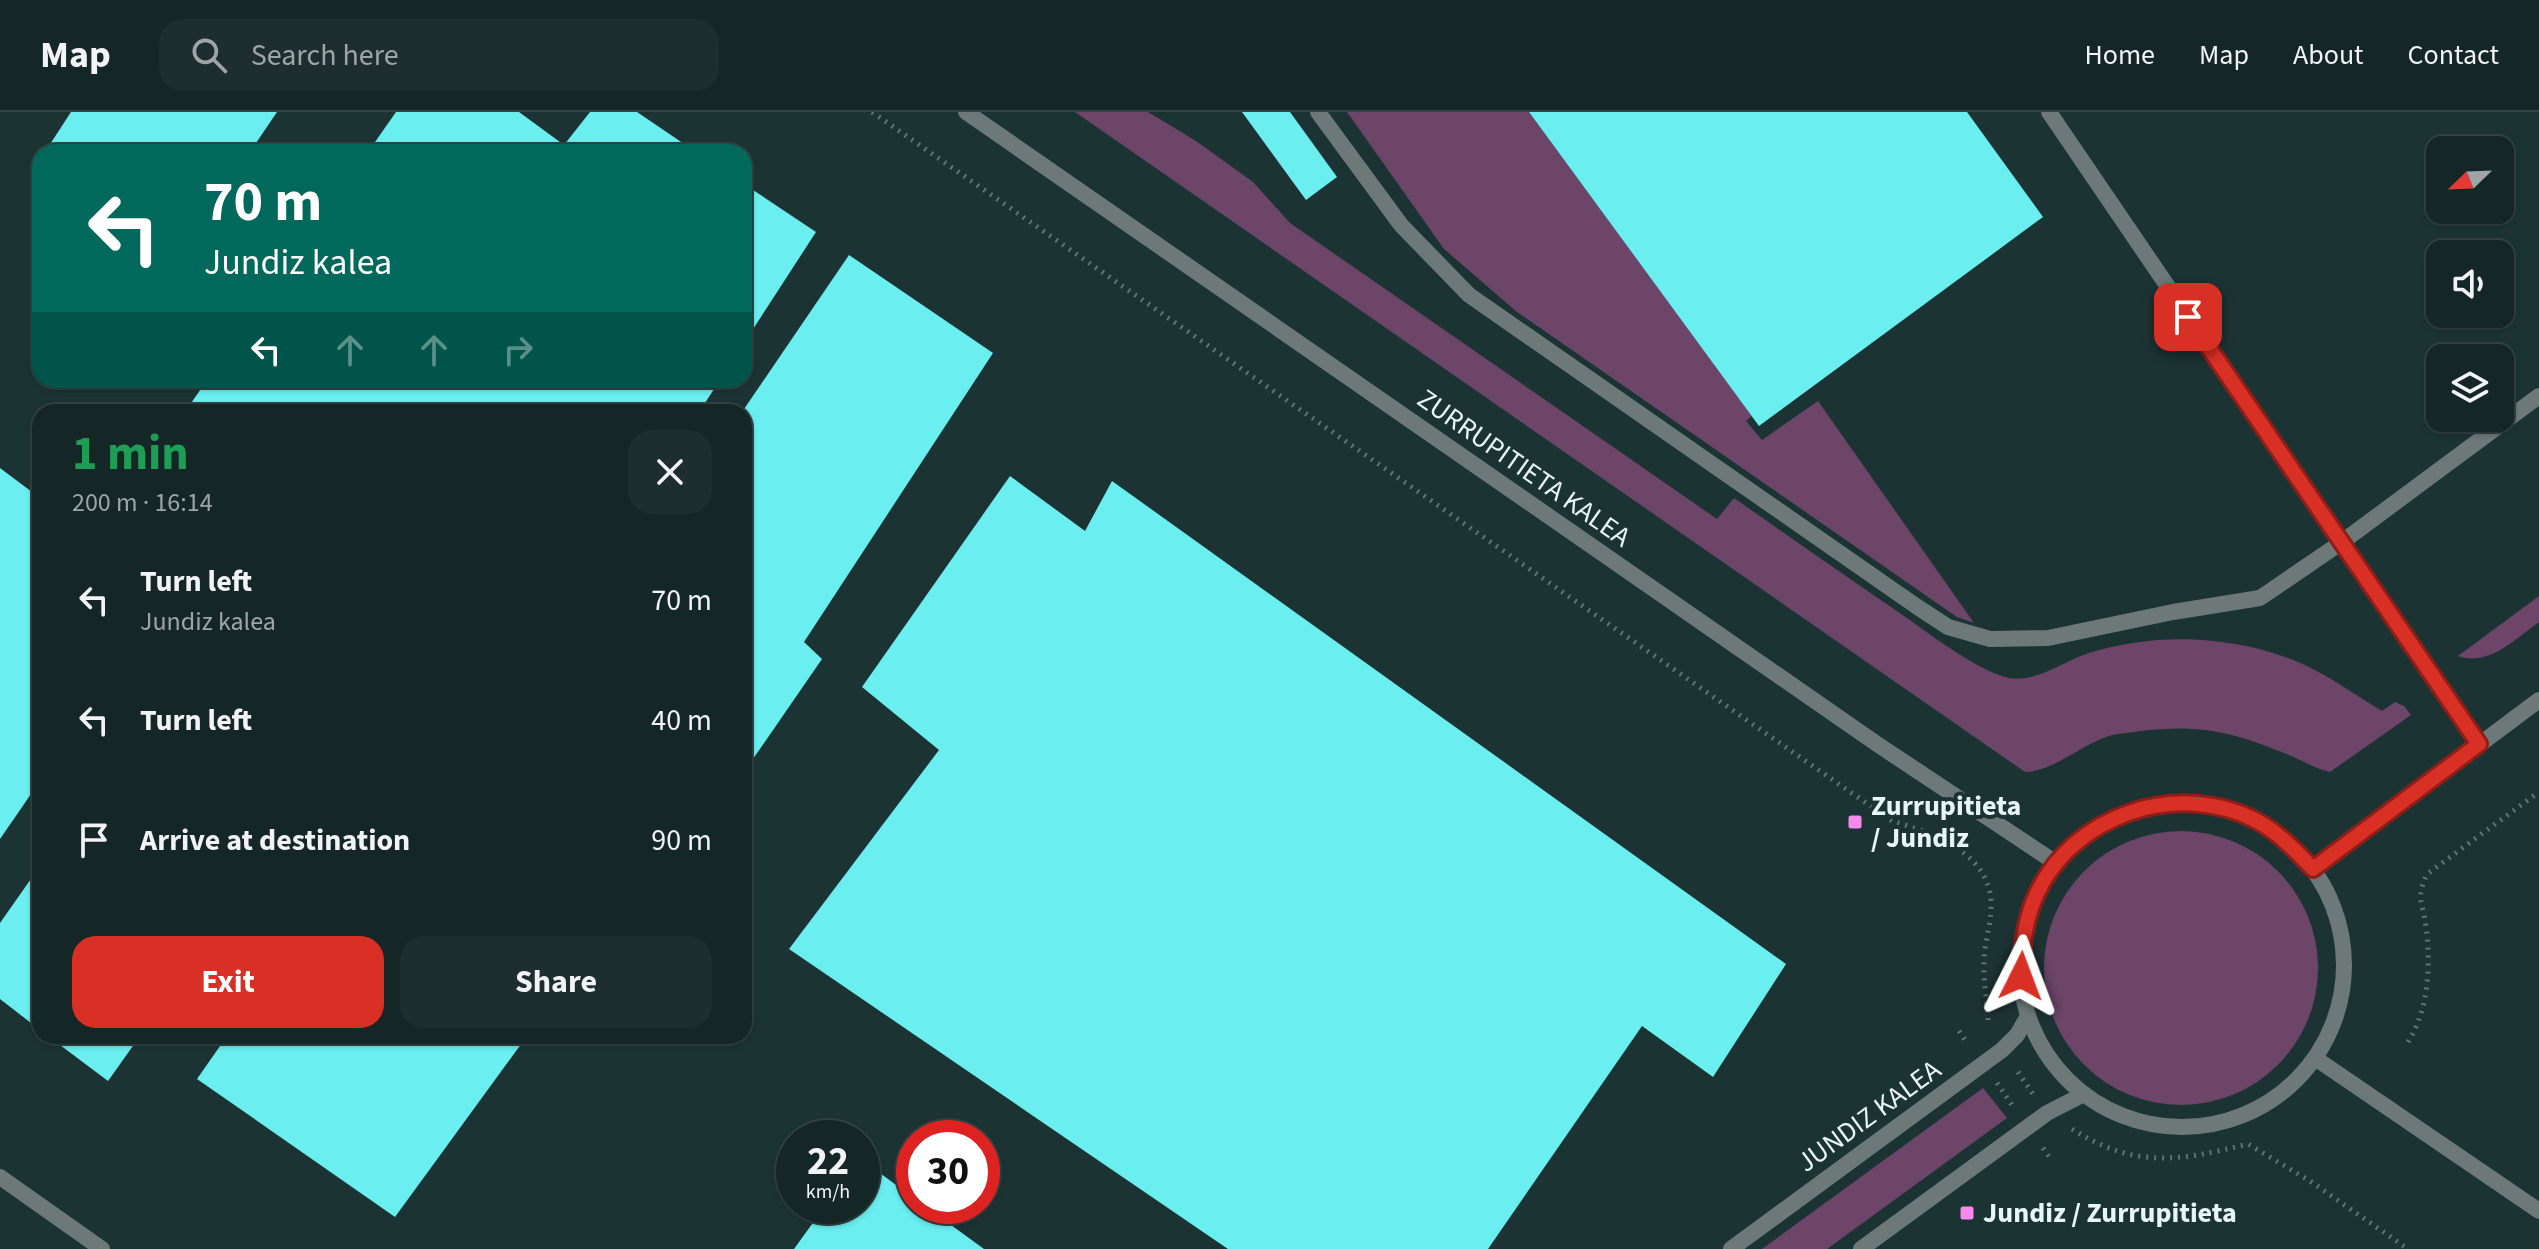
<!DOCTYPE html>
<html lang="en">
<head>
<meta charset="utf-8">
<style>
	body { margin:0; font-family:"Source Sans 3",sans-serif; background:#1e2e2f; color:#f1f3f6; height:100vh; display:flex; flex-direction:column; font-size:30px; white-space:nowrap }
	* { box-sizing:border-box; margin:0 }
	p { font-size:26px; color:#9da5a7 }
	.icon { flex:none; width:44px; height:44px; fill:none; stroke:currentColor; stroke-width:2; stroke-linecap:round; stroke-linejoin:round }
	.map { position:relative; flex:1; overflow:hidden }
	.drawer { position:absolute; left:32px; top:292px; width:720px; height:640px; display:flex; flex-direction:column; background:#152627; border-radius:24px; box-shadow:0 2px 6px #0004,0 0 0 2px #344344 }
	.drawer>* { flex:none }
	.banner { position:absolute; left:32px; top:32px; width:720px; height:244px; border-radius:24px; box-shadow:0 2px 6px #0004,0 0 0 2px #344344; background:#00695c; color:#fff; overflow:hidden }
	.needle { width:52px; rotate:247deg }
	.controls { position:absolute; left:2426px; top:24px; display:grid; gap:16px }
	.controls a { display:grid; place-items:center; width:88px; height:88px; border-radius:16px; background:#152627; box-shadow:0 2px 6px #0004,0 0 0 2px #344344; font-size:40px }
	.speed { position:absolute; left:776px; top:1008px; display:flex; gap:16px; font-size:40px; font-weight:700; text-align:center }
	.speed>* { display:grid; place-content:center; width:104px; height:104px; border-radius:50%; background:#152627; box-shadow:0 2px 6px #0004,0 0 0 2px #344344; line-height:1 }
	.speed small { font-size:20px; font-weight:400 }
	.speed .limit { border:12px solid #d22; background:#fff; color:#111 }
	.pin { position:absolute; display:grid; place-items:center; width:68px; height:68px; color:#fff; margin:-34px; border-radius:16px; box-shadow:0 4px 12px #0006 }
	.me { position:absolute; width:88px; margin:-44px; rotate:3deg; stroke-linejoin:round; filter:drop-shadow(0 0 6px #0008) }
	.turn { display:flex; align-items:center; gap:28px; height:168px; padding:0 40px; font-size:36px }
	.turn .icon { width:104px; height:104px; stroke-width:2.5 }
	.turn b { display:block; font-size:56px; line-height:68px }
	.lanes { display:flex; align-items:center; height:76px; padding:0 40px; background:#0003; justify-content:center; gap:40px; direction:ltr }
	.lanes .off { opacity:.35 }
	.round { display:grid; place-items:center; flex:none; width:84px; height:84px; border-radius:24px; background:#1e2e2f }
	.summary { display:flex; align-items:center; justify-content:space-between; height:136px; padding:0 40px }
	h1 { font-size:48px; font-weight:700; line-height:60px; color:#1e9e55 }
	.action { display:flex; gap:16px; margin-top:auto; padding:16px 40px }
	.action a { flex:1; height:92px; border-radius:24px; background:#d93025; color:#fff; font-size:32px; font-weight:700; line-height:92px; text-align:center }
	.action a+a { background:#1e2e2f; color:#f1f3f6 }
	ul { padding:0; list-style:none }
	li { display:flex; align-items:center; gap:24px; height:120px; padding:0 40px }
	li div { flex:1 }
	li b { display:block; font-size:30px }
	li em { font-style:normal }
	header { display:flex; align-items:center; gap:48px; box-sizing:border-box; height:112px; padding:0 40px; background:#152627; border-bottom:2px solid #344344 }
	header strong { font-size:38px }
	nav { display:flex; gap:44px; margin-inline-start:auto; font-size:28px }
	.search { width:560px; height:72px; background:#1e2e2f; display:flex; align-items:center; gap:20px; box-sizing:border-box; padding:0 28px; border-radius:24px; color:#9da5a7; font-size:30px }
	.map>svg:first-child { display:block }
	.green { fill:#6c4568 }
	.building { fill:#6aeef0 }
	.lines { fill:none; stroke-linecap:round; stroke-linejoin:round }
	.path { stroke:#607474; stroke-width:5; stroke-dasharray:2 6; stroke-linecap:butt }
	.lane { stroke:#6d7878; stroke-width:16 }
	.street { stroke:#6d7878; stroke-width:16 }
	.route-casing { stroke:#8d1f18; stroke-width:20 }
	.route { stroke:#d93025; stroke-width:14 }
	.poi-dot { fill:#f589ee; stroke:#1c3334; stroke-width:3 }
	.labels { text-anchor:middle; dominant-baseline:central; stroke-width:8; stroke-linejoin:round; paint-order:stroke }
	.street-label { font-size:28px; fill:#e8f6f6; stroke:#1c3334 }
	.poi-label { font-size:28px; font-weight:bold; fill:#e8f6f6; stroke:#1c3334; text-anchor:start }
</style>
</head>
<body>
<header>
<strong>Map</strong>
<div class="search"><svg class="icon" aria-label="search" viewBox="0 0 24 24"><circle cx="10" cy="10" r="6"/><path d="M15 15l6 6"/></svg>Search here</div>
<nav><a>Home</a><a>Map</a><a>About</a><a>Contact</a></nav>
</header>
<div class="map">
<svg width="2539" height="1137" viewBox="0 0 2539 1137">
	<rect width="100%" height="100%" fill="#1c3334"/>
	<!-- green -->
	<g class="green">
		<path d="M 1075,0 L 1148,0 L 1196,29 L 1253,70 L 1290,111 L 1717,407 L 1734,386 C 1791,426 1847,465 1904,504 C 1930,522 1979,560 2009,566 C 2037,571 2063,549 2089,541 C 2156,520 2233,523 2298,550 C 2327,562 2355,583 2382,599 L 2395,590 L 2404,594 L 2411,603 L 2330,660 C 2313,656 2300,647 2284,641 C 2231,619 2197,612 2140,619 C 2130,621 2118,621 2109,624 C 2080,633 2055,659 2025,660 Z"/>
		<polygon points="1347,0 1529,0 1752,304 1746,309 1762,328 1818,289 1974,511 1957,505 1517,200 1444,137"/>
		<path d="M 2539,484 L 2539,510 C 2515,527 2489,555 2458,544 Z"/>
		<circle cx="2181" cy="856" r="137"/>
		<polygon points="1983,976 2007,1006 1827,1137 1762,1137"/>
	</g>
	<!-- building -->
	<g class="building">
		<polygon points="71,0 277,0 250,40 45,40"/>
		<polygon points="396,0 519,0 564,33 590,0 637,0 696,40 368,40"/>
		<polygon points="1242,0 1290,0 1337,65 1306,88"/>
		<polygon points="1529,0 1967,0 2043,105 1759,314"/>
		<polygon points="744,72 816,120 744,231"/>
		<polygon points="849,143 993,241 804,530 822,547 744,660 742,300"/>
		<polygon points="207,268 720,268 699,300 185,300"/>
		<polygon points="0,356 40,386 40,669 0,727"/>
		<polygon points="1010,364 1085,419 1112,369 1786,852 1713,965 1642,914 1488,1137 1228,1137 789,837 939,638 862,575"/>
		<polygon points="40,754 40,918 0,887 0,811"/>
		<polygon points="48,924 140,924 108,969"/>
		<polygon points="227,924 527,924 395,1105 197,967"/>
		<polygon points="862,1048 914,1086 914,1094 925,1094 984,1137 794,1137 825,1094 862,1094"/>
	</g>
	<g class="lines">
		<!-- path -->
		<g class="path">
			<path d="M 872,0 L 1892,709 C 1933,721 1993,742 1991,795 C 1991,814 1984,832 1984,850 C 1983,871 1988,891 1988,912"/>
			<polyline points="1959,919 1967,931"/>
			<path d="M 2408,930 C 2429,897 2431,853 2426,815 C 2423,789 2415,789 2427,762 L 2539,680"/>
			<polyline points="2018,960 2033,982"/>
			<polyline points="1997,971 2012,993"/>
			<path d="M 2072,1017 C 2135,1057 2179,1049 2248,1032 L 2310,1069 L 2408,1137"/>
			<polyline points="2043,1036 2052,1049"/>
		</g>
		<!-- lane -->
		<g class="lane">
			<polyline points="1318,0 1401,113 1469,183 1916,494 1948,515 1990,527 2048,526 2173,500 2260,486 2342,430 2539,284"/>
			<polyline points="2049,0 2479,632"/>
		</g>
		<!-- street -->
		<g class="street">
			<polyline points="966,0 1877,632 2056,751"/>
			<circle cx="2182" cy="853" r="162"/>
			<polyline points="2313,757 2539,588"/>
			<polyline points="2315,946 2539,1099"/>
			<polyline points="0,1065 102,1137"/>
			<polyline points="1731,1137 2002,938 2017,923 2028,904"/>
			<polyline points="1861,1137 2047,1001 2084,982"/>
		</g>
	</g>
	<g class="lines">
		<!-- route casing -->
		<g class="route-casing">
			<path id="route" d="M 2021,864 C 2022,837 2024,811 2035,786 C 2070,703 2178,667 2257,709 C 2279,721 2296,739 2313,757 L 2479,632 L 2188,205"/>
		</g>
		<!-- route -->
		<use href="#route" class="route"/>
	</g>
	<!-- markers -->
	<g class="poi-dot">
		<rect x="1847" y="702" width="16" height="16" rx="4"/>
		<rect x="1959" y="1093" width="16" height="16" rx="4"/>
	</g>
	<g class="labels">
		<!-- street labels -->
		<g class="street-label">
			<text transform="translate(1524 356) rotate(35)">ZURRUPITIETA KALEA</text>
			<text transform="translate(1869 1004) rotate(-36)">JUNDIZ KALEA</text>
		</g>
		<!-- poi labels -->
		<g class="poi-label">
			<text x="1871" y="694">Zurrupitieta<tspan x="1871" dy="32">/ Jundiz</tspan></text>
			<text x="1983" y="1101">Jundiz / Zurrupitieta</text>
		</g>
	</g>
</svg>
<div class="controls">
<a><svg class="needle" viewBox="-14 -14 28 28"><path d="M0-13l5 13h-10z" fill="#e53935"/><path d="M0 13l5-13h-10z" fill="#9da5a7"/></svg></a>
<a><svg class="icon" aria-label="sound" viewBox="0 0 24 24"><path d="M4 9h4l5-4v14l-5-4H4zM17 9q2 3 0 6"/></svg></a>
<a><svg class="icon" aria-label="layers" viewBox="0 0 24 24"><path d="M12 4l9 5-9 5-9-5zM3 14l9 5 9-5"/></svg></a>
</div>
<div class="speed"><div>22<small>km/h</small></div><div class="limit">30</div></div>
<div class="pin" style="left:2188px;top:205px;background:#d93025"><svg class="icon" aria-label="arrive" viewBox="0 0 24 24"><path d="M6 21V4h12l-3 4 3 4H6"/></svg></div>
<svg class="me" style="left:2021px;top:864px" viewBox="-20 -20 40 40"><path d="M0-17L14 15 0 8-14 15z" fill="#d93025" stroke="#fff" stroke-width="4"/></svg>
<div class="banner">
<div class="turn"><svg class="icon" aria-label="left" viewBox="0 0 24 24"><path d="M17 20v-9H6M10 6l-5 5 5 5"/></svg><div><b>70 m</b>Jundiz kalea</div></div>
<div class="lanes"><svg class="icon" aria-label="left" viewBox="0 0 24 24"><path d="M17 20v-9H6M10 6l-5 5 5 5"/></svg><svg class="icon off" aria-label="ahead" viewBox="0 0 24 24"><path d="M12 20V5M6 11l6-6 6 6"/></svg><svg class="icon off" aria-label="ahead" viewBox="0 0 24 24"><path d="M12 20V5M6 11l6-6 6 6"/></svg><svg class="icon off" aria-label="right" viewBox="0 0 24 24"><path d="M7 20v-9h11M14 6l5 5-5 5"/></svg></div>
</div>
<section class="drawer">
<div class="summary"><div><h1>1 min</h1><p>200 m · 16:14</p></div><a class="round"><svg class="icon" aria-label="close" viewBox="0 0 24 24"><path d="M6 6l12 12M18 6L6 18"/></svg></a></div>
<ul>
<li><svg class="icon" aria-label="left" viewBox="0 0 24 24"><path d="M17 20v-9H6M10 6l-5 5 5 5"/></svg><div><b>Turn left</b><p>Jundiz kalea</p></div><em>70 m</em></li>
<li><svg class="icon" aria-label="left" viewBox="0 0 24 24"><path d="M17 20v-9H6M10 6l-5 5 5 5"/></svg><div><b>Turn left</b></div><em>40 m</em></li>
<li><svg class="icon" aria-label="arrive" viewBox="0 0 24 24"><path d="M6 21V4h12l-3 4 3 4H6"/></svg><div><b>Arrive at destination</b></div><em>90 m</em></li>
</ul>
<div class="action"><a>Exit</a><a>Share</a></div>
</section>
</div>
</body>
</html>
